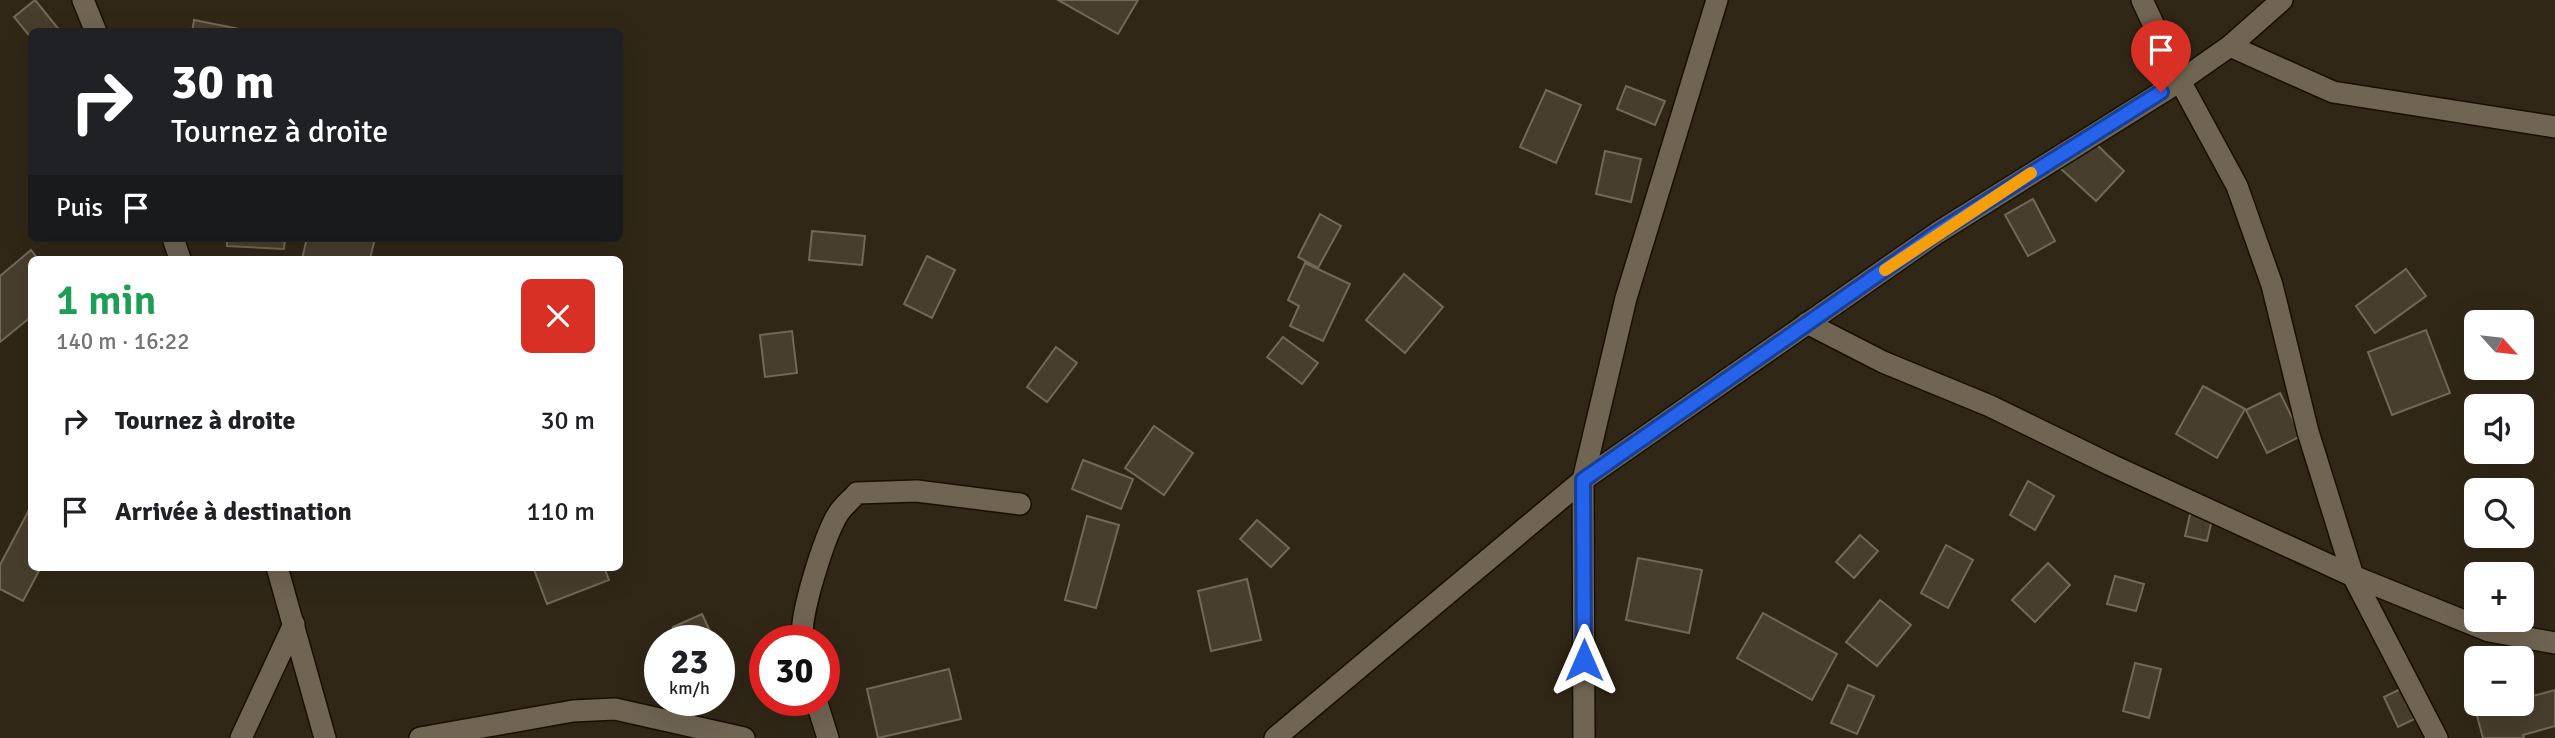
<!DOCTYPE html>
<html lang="fr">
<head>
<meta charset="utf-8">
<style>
	body { margin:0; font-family:Signika,sans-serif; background:#f6f6f6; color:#202124; height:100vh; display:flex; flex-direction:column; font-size:26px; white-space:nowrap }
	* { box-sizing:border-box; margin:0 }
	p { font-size:23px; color:#757577 }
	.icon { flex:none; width:38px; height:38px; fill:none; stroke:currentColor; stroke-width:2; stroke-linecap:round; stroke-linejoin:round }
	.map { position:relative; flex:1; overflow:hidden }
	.drawer { position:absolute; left:28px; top:256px; width:595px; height:315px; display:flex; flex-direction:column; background:#fff; border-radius:10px; box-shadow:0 7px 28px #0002 }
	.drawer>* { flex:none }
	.banner { position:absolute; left:28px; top:28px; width:595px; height:214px; border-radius:10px; box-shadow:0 7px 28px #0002; background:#202124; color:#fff; overflow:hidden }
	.needle { width:46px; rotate:117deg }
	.fabs { position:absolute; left:2464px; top:310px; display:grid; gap:14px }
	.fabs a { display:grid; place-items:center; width:70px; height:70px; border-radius:10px; background:#fff; box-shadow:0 7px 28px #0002; font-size:35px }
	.speed { position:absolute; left:644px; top:625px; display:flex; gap:14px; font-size:35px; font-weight:700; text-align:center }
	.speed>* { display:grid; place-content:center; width:91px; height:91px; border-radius:50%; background:#fff; box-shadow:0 7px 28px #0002; line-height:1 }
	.speed small { font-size:18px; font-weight:400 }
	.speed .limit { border:10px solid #d22; background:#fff; color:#111 }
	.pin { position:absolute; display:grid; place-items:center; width:60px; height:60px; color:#fff; margin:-72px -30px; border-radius:50% 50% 50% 0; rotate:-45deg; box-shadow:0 0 7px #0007 }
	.pin .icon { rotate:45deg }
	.me { position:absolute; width:77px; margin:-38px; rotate:0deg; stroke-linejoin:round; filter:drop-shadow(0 0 5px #0008) }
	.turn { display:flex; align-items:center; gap:24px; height:147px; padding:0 28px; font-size:32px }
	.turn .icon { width:91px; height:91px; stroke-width:2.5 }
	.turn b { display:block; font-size:49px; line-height:60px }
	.then { display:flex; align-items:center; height:66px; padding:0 28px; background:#0003; gap:14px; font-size:26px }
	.round { display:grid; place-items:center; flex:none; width:74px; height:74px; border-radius:10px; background:#f6f6f6 }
	.overview { display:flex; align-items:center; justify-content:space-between; height:119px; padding:0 28px }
	h1 { font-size:42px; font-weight:600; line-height:52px; color:#1e9e55 }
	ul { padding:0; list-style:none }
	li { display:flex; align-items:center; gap:21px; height:91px; padding:0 28px }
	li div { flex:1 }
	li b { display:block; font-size:26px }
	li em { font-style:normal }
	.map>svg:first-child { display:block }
	.building { fill:#483e2d; stroke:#736956; stroke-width:2 }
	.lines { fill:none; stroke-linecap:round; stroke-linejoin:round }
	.street-casing { stroke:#181002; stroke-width:24 }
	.street { stroke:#706553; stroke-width:21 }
	.route-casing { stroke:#184099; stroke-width:18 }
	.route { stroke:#2563eb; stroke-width:12 }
	.slow { stroke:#f59e0b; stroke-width:12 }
</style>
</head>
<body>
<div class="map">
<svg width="2555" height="738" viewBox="0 0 2555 738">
	<rect width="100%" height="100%" fill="#302717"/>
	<!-- building -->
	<g class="building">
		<polygon points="35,0 61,32 32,32 32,39 14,17"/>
		<polygon points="1058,0 1138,0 1118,34"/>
		<polygon points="194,20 245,30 245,32 192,32"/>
		<polygon points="1626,86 1665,101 1655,125 1617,109"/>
		<polygon points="1546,90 1581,105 1556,163 1520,147"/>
		<polygon points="2089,137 2124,171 2096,201 2060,168"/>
		<polygon points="1605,151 1641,159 1631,202 1596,194"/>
		<polygon points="2033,199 2055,241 2028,256 2005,215"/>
		<polygon points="1320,214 1341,226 1318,268 1298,257"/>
		<polygon points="812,231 865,236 862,265 809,260"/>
		<polygon points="227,238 285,238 284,249 227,246"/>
		<polygon points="307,238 375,238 370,259 302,259"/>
		<polygon points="31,250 38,259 32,259 32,316 0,342 0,276"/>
		<polygon points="927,256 955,270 932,318 904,304"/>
		<polygon points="1305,263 1350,284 1323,341 1290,326 1299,306 1288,300"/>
		<polygon points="2406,269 2426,296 2375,333 2356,306"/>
		<polygon points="1404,274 1443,307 1405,353 1366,320"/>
		<polygon points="2426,330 2450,393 2392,415 2368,352"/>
		<polygon points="792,331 797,373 765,377 760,335"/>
		<polygon points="1283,337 1318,363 1302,384 1267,357"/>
		<polygon points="1056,347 1077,363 1047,402 1027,387"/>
		<polygon points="2203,386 2245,409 2217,458 2176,434"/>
		<polygon points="2280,393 2301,436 2267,453 2246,410"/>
		<polygon points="1154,426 1193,453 1164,495 1125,468"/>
		<polygon points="1083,460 1133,479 1121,509 1072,489"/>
		<polygon points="2028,481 2054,496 2035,530 2010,515"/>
		<polygon points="2194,497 2216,502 2207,541 2185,536"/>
		<polygon points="30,508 32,567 41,567 23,601 0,589 0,565"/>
		<polygon points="1087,516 1119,525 1096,608 1065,600"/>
		<polygon points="1257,520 1289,548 1271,567 1240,539"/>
		<polygon points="1860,535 1878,551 1854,578 1836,562"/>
		<polygon points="1946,545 1973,560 1948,608 1921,593"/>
		<polygon points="1638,558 1702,570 1689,633 1626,620"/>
		<polygon points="2048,563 2070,585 2035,622 2012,600"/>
		<polygon points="533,567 604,567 609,580 547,604"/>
		<polygon points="2115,576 2144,584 2136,611 2107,604"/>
		<polygon points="1247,579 1261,640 1211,651 1198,591"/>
		<polygon points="1880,600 1911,625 1877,666 1846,642"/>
		<polygon points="1763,613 1837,654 1812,700 1737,658"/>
		<polygon points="702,614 714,640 680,640 673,627"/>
		<polygon points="2135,663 2161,669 2149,718 2123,711"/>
		<polygon points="949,669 961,719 878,738 867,689"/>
		<polygon points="2415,682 2429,712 2398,727 2384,697"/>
		<polygon points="1848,685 1874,696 1857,734 1831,723"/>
		<polygon points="2555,690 2555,726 2523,735 2524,738 2483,738 2476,712 2506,704 2522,704 2522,699"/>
	</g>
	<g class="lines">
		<!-- street casing -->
		<g class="street-casing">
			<g id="street">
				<polyline points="83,0 96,32"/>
				<polyline points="2142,0 2180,81 2237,186 2272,285 2308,432 2353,576 2437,738"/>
				<polyline points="2230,46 2333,92 2555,127"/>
				<polyline points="173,238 180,259"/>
				<polyline points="1807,323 1883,362 1990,406 2111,465 2353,576 2489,631 2555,643"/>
				<polyline points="277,567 325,738"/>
				<path d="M 803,640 C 798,618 825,535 838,514 C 843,506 851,500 857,493 L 917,491 L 1020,504"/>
				<polyline points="816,700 828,738"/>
				<polyline points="241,738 294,624"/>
				<polyline points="420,738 573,711 615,709 744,738"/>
				<polyline points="1275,738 1583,480 1937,233 2180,81 2230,46 2282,0"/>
				<polyline points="1584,738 1583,480 1626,298 1717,0"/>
			</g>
		</g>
		<!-- street -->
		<use href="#street" class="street"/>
	</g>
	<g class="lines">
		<!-- route casing -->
		<g class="route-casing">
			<polyline id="route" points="1584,660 1583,480 1937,233 2161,92"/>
		</g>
		<!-- route -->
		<use href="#route" class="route"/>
		<!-- slow -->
		<polyline class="slow" points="1885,270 2031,173"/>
	</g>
</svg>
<div class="fabs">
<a><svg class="needle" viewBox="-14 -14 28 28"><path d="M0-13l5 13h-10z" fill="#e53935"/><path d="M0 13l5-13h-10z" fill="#757577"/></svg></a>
<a><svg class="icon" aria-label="sound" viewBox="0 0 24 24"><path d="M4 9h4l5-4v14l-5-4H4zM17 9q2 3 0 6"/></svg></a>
<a><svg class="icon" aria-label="search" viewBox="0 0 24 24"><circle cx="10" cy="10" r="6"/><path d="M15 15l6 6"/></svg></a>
<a>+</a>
<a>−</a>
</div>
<div class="speed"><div>23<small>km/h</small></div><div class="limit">30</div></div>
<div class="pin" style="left:2161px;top:92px;background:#d93025"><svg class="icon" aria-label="arrive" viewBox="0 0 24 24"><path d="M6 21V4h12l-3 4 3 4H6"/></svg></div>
<svg class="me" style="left:1584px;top:660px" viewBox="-20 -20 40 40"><path d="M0-17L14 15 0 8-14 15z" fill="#2563eb" stroke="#fff" stroke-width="4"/></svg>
<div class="banner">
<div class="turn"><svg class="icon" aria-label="right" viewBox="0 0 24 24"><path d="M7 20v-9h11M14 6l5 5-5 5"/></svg><div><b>30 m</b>Tournez à droite</div></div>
<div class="then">Puis<svg class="icon" aria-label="arrive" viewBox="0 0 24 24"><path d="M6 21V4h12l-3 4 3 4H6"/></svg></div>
</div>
<section class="drawer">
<div class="overview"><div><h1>1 min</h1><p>140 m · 16:22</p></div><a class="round" style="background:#d93025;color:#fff"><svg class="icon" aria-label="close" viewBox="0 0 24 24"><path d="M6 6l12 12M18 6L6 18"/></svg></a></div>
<ul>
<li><svg class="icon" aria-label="right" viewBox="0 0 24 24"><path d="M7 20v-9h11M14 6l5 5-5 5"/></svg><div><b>Tournez à droite</b></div><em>30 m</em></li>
<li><svg class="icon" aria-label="arrive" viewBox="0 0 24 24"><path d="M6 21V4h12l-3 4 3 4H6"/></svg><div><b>Arrivée à destination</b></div><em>110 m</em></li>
</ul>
</section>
</div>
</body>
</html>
